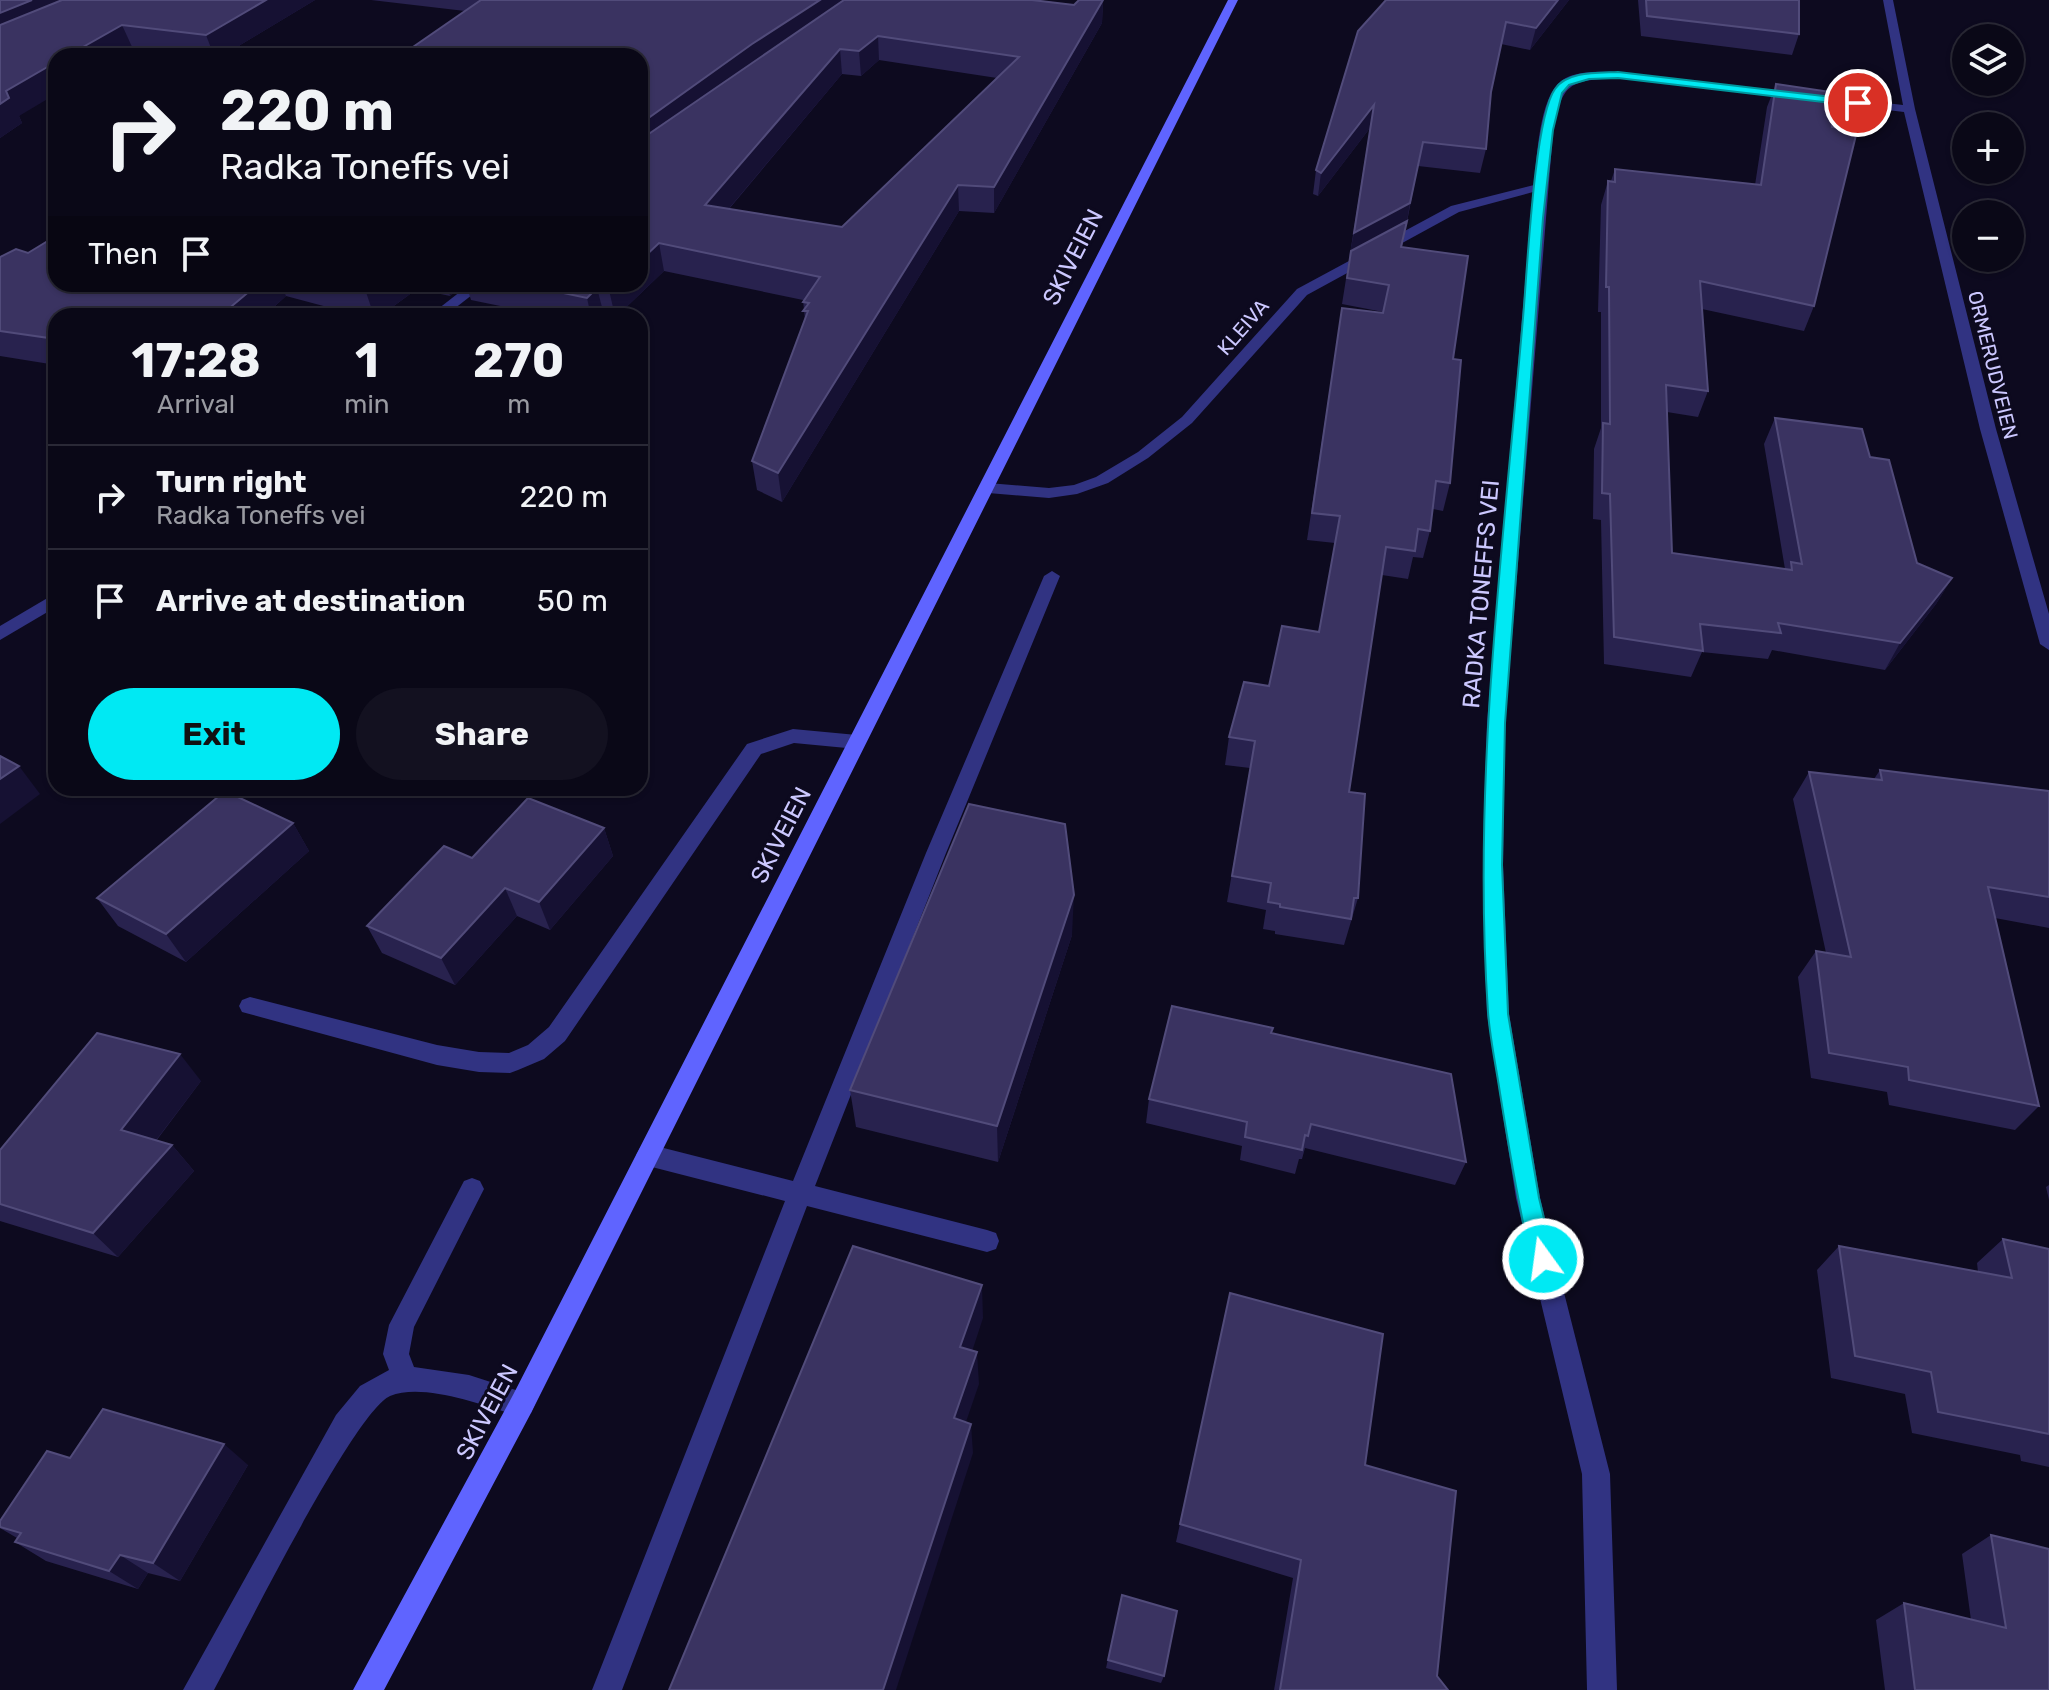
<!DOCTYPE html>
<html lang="en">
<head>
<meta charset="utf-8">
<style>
	body { margin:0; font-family:Rubik,sans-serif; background:#131120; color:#f1f3f6; height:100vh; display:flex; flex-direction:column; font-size:30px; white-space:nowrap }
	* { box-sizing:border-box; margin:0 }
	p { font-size:26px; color:#999aa1 }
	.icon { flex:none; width:44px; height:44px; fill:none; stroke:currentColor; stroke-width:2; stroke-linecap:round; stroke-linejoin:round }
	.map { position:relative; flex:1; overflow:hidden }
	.sheet { position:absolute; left:48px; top:308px; width:600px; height:488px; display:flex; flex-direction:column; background:#0a0817; border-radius:24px; box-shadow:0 2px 6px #0004,0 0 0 2px #2a2936 }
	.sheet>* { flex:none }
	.banner { position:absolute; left:48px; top:48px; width:600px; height:244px; border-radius:24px; box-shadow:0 2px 6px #0004,0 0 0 2px #2a2936; background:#0a0817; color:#f1f3f6; overflow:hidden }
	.buttons { position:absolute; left:1952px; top:24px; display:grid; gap:16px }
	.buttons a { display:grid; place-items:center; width:72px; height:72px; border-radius:50%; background:#0a0817; box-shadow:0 2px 6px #0004,0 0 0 2px #2a2936; font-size:40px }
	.pin { position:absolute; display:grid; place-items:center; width:68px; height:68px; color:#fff; margin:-34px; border:4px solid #fff; border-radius:50%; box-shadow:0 2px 8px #0007 }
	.me { position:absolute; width:88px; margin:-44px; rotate:346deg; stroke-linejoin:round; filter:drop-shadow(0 0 6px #0008) }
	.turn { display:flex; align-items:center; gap:28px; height:168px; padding:0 40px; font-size:36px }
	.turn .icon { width:104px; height:104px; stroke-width:2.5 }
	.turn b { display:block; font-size:56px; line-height:68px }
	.then { display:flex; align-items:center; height:76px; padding:0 40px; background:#0003; gap:16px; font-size:30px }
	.eta { display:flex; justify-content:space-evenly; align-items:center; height:136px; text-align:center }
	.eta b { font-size:48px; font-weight:700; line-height:56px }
	.primary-button { display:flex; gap:16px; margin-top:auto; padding:16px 40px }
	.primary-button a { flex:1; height:92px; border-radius:48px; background:#00e9f3; color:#111; font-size:32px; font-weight:700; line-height:92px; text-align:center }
	.primary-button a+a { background:#131120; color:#f1f3f6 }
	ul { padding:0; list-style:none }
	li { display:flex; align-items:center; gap:24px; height:104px; padding:0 40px; border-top:2px solid #2a2936 }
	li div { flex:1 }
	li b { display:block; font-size:30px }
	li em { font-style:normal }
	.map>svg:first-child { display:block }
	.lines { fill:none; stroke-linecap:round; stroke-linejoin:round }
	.lane { fill:#313382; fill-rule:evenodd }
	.street { fill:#313382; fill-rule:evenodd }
	.secondary { fill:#5f64ff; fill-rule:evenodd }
	.wall { fill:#28224e; fill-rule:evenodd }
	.shaded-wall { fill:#161133 }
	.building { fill:#3a3361; stroke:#514b7a; stroke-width:2; fill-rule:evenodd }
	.route { fill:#00e9f3; stroke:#00979e; stroke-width:2 }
	.labels { text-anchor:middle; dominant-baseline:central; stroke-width:6; stroke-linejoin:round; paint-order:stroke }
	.far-street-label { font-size:20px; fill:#ccc8ff; stroke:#0d0a1f }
	.street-label { font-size:24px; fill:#ccc8ff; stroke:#0d0a1f }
</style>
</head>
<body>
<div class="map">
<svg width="2049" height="1690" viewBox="0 0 2049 1690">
	<rect width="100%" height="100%" fill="#0d0a1f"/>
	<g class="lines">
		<!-- lane -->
		<g class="lane">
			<polygon points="1052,571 1060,576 946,853 815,1186 987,1230 996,1233 999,1241 996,1249 987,1252 807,1206 622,1690 592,1690 785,1201 648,1166 640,1162 636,1155 640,1148 648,1144 793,1181 926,853 1044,576"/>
			<polygon points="793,729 857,735 866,742 857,749 794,743 761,754 565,1041 544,1059 518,1070 510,1073 479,1072 437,1065 242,1012 239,1006 242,1000 250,997 437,1045 479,1052 509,1053 528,1045 549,1027 747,744"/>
			<path d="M 472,1178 L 480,1181 L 484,1189 L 414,1327 L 409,1354 L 414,1367 L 469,1375 L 531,1395 L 535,1404 L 531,1413 L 522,1417 C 487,1407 425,1382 390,1396 C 354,1412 240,1642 214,1690 L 183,1690 L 336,1415 L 360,1386 L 389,1370 L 383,1354 L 389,1325 L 464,1181 Z"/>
		</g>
		<!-- street -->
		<g class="street">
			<path d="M 1883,0 L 1893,0 L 1915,109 L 1996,429 L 2049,614 L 2049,650 L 2040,644 L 1980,429 L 1904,112 L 1618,78 C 1569,80 1562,83 1553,132 L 1505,723 L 1503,865 L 1509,1014 L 1540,1198 L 1610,1474 L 1617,1690 L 1587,1690 L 1582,1474 L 1516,1198 L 1487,1014 L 1483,865 L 1487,723 L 1533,192 L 1459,212 L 1307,295 L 1192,423 L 1148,458 L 1108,483 L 1077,494 L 1049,498 L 988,493 L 980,488 L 988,483 L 1049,488 L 1074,485 L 1096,477 L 1138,452 L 1182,417 L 1297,289 L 1451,206 L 1534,185 C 1537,158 1539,98 1561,81 C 1576,70 1601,72 1618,72 L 1903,105 Z"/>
			<polygon points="470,284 486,284 445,316 429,316"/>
			<polygon points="56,593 56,607 0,640 0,626"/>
		</g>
		<!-- secondary -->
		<polygon class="secondary" points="1228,0 1238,0 531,1413 384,1690 353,1690 513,1395"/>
	</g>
	<!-- wall -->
	<g class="wall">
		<polygon points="0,0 315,0 222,56 187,56 133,49 121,56 56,56 19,116 22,123 0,138"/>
		<path d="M 371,0 L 1038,0 L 1074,5 L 1103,0 L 1102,23 L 994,213 L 959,211 L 782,502 L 757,490 L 752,461 L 805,320 L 803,300 L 664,271 L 617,316 L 549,316 L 471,300 L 466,284 L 640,284 L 465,11 ZM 879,60 L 997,78 L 842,227 L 729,209 L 842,74 L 861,76 Z"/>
		<polygon points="1386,0 1569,0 1530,50 1501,44 1491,92 1486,149 1480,173 1418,166 1402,247 1453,359 1450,483 1443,511 1433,509 1430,531 1423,558 1413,557 1408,579 1382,575 1349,792 1358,898 1344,945 1275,934 1275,931 1263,929 1266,910 1227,902 1250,768 1225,765 1229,737 1269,686 1319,632 1335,543 1307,540 1342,308 1383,313 1383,312 1342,304 1370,128 1318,196 1313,194 1316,170"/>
		<polygon points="1638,0 1799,0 1799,34 1792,55 1641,36"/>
		<polygon points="1776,84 1814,306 1804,331 1702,309 1708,391 1698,417 1667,412 1672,553 1785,569 1764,444 1775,418 1870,457 1917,563 1952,578 1936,604 1885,670 1772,650 1768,659 1702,652 1691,677 1604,664 1601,520 1593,519 1594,449 1601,428 1601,312 1598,312 1601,205 1608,181 1611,181 1615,169 1755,185 1767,107"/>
		<polygon points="28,253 56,284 465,284 450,296 417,289 380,316 361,316 286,296 264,316 56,316 56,365 0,356 0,257"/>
		<polygon points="1880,770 2049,791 2049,928 1995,918 2039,1106 2015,1130 1889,1105 1887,1092 1811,1078 1798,977 1816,951 1826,953 1793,799 1809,772 1874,779"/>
		<polygon points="293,823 309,851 186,962 118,926 97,898"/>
		<polygon points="604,828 613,856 550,930 517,916 455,985 382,953 367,926 472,858"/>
		<polygon points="1072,935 998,1162 856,1127 850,1090"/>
		<polygon points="1271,1033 1466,1162 1455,1185 1305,1148 1302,1159 1299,1159 1295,1174 1240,1160 1242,1146 1146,1123 1149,1099"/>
		<polygon points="201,1081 156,1141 172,1145 194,1171 118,1257 0,1221 0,1150"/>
		<polygon points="2049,1185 2049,1200 2046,1187"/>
		<polygon points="2003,1239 2049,1249 2049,1467 2021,1461 2020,1455 1912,1433 1905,1394 1831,1378 1817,1270 1839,1246 1978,1272 1977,1263"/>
		<polygon points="1230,1293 1365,1465 1437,1676 1448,1690 1274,1690 1293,1578 1176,1542"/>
		<polygon points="70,1458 248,1465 180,1581 148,1573 138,1589 46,1561 15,1542 17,1538 0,1528 0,1521"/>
		<polygon points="1991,1535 2049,1690 1885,1690 1876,1620 1904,1603 1971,1620 1962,1554"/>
		<polygon points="1122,1595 1164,1676 1161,1683 1106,1668"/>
	</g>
	<!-- shaded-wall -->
	<g class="shaded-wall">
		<polygon points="32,0 100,0 0,42 0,13"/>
		<polygon points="266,0 315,0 222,56 214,56 206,35"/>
		<polygon points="820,0 858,0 640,153 640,124 752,44"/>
		<polygon points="1103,0 1102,23 994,213 994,187"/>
		<polygon points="1558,0 1569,0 1530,50 1536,28"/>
		<polygon points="122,25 133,49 121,56 67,56"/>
		<polygon points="878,36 879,60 861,76 859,51"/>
		<polygon points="840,49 842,74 709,232 705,205"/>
		<polygon points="56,62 56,94 19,116 22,123 0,138 0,104 6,91"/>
		<polygon points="1374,105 1370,128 1318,196 1321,173"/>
		<polygon points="958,185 959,211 782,502 778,473"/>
		<polygon points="1410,203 1406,227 1349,257 1354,233"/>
		<polygon points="659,243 664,271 617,316 615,316 609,290 615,284 640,284 640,261"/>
		<polygon points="258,284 281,284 286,296 264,316 220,316"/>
		<polygon points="377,284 416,284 417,289 380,316 374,316 366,292"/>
		<polygon points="447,284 465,284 450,296"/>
		<polygon points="597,288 604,315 591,316 587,298"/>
		<polygon points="1952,578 1936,604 1885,670 1900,643"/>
		<polygon points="19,766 40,794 0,824 0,779"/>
		<polygon points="293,823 309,851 186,962 166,934"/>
		<polygon points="604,828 613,856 550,930 539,902"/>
		<polygon points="505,888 517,916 455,985 441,958"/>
		<polygon points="1074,895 1072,935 998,1162 997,1126"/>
		<polygon points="180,1054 201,1081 144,1156 121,1130"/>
		<polygon points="172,1145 194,1171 118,1257 93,1233"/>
		<polygon points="982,1285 983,1318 963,1379 960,1347"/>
		<polygon points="977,1352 979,1384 957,1448 954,1418"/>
		<polygon points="971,1424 973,1453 896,1690 883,1690"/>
		<polygon points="224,1444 248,1465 180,1581 153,1563"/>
		<polygon points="120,1555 148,1573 138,1589 109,1571"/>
	</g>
	<!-- building -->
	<g class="building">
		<polygon points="0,0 32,0 0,13"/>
		<polygon points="62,0 266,0 206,35 122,25 67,56 56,56 56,62 6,91 9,98 0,104 0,25"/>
		<polygon points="481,0 820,0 752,44 640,124 640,56 400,56"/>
		<path d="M 844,0 L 1032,0 L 1074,5 L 1079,0 L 1103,0 L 994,187 L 958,185 L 778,473 L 752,461 L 808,311 L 803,311 L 809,303 L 803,302 L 820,277 L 659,243 L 640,261 L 640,140 ZM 878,36 L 1019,57 L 842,227 L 705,205 L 840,49 L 859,51 Z"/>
		<polygon points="1386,0 1558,0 1536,28 1506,22 1491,92 1486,149 1423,142 1410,203 1354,233 1374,105 1321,173 1316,170 1358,31"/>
		<polygon points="1646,0 1799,0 1799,34 1647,16"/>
		<polygon points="1776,84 1831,92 1832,127 1857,131 1814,306 1700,281 1708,391 1666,385 1672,553 1792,570 1791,562 1802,564 1775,418 1862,429 1870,457 1889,460 1917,563 1952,578 1900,643 1778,623 1781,633 1700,624 1703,651 1614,637 1610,494 1602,493 1603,423 1610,424 1609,287 1606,287 1608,181 1615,182 1615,169 1761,185"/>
		<polygon points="1407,221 1401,247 1468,256 1453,359 1461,360 1450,483 1436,481 1430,531 1418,529 1415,551 1386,547 1349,792 1365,794 1358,898 1354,898 1351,919 1280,907 1280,904 1268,902 1271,883 1232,876 1255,741 1229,737 1244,682 1269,686 1282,626 1319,632 1340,516 1312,513 1342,308 1383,313 1389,285 1347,278 1351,251"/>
		<polygon points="56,236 56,284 258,284 220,316 56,316 56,339 0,331 0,257 16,249 28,253"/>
		<polygon points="334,284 377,284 366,292"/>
		<polygon points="520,284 615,284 609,290 597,288 587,298"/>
		<polygon points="0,756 19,766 0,779"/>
		<polygon points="1880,770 2049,791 2049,897 1988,887 2039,1106 1909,1080 1908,1067 1829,1053 1816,951 1851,957 1809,772 1882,780"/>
		<polygon points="225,791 293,823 166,934 97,898"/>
		<polygon points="528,798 604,828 539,902 505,888 441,958 367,926 444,846 472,858"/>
		<polygon points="969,804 1065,824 1074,895 997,1126 850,1090"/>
		<polygon points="1172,1006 1273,1028 1271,1033 1451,1074 1466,1162 1311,1124 1308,1136 1305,1135 1302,1150 1245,1137 1247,1122 1149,1099"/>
		<polygon points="97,1033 180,1054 121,1130 172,1145 93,1233 0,1204 0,1150"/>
		<polygon points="2003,1239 2049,1249 2049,1434 1938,1412 1931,1372 1855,1356 1839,1246 2012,1278"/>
		<polygon points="853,1246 982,1285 960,1347 977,1352 954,1418 971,1424 883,1690 669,1690"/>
		<polygon points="1230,1293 1383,1334 1365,1465 1456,1491 1437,1676 1448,1690 1280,1690 1301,1560 1180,1524"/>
		<polygon points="103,1409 224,1444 153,1563 120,1555 109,1571 15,1542 21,1533 0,1527 0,1521 47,1451 70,1458"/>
		<polygon points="1991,1535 2049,1549 2049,1690 1915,1690 1904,1603 2006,1628"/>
		<polygon points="1122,1595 1177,1611 1164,1676 1108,1660"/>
	</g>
	<!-- route -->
	<path class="route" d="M 1618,72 L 1858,100 L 1863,103 L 1858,106 L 1618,78 L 1589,79 L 1569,85 L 1562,93 L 1553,130 L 1543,218 L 1505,723 L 1502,865 L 1508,1014 L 1539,1198 L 1554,1259 L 1551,1266 L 1543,1269 L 1535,1266 L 1531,1259 C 1518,1204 1509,1149 1500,1093 C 1496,1066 1490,1039 1488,1012 C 1472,780 1503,548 1523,318 C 1527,275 1534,118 1555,89 C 1567,71 1598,73 1618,72 Z"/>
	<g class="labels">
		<!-- far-street labels -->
		<g class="far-street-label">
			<text transform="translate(1243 327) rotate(-49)">KLEIVA</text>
			<text transform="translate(1993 365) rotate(76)">ORMERUDVEIEN</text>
		</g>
		<!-- street labels -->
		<g class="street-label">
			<text transform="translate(1073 257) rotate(-63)">SKIVEIEN</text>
			<text transform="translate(1481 594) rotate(-85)">RADKA TONEFFS VEI</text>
			<text transform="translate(781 835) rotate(-63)">SKIVEIEN</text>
			<text transform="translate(487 1412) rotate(-62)">SKIVEIEN</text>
		</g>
	</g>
</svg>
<div class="buttons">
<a><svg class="icon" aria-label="layers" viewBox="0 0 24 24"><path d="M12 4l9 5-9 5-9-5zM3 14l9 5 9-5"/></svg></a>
<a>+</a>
<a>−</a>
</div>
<div class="pin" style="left:1858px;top:103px;background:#d93025"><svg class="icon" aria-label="arrive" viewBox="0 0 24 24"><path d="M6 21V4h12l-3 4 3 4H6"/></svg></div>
<svg class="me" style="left:1543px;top:1259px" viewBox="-20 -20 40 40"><circle r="17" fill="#00e9f3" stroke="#fff" stroke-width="3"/><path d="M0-11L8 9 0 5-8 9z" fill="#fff"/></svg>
<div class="banner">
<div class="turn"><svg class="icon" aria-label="right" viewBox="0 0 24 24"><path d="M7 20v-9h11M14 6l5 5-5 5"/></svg><div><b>220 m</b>Radka Toneffs vei</div></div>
<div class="then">Then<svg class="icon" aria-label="arrive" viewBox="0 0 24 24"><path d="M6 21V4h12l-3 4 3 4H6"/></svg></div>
</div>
<section class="sheet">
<div class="eta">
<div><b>17:28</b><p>Arrival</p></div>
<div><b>1</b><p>min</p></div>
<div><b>270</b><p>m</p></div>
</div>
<ul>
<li><svg class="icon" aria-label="right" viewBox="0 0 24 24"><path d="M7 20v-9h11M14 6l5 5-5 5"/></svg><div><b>Turn right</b><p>Radka Toneffs vei</p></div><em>220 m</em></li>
<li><svg class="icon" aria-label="arrive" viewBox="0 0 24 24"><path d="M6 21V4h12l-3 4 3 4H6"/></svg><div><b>Arrive at destination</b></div><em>50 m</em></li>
</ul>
<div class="primary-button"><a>Exit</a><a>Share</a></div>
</section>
</div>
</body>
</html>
